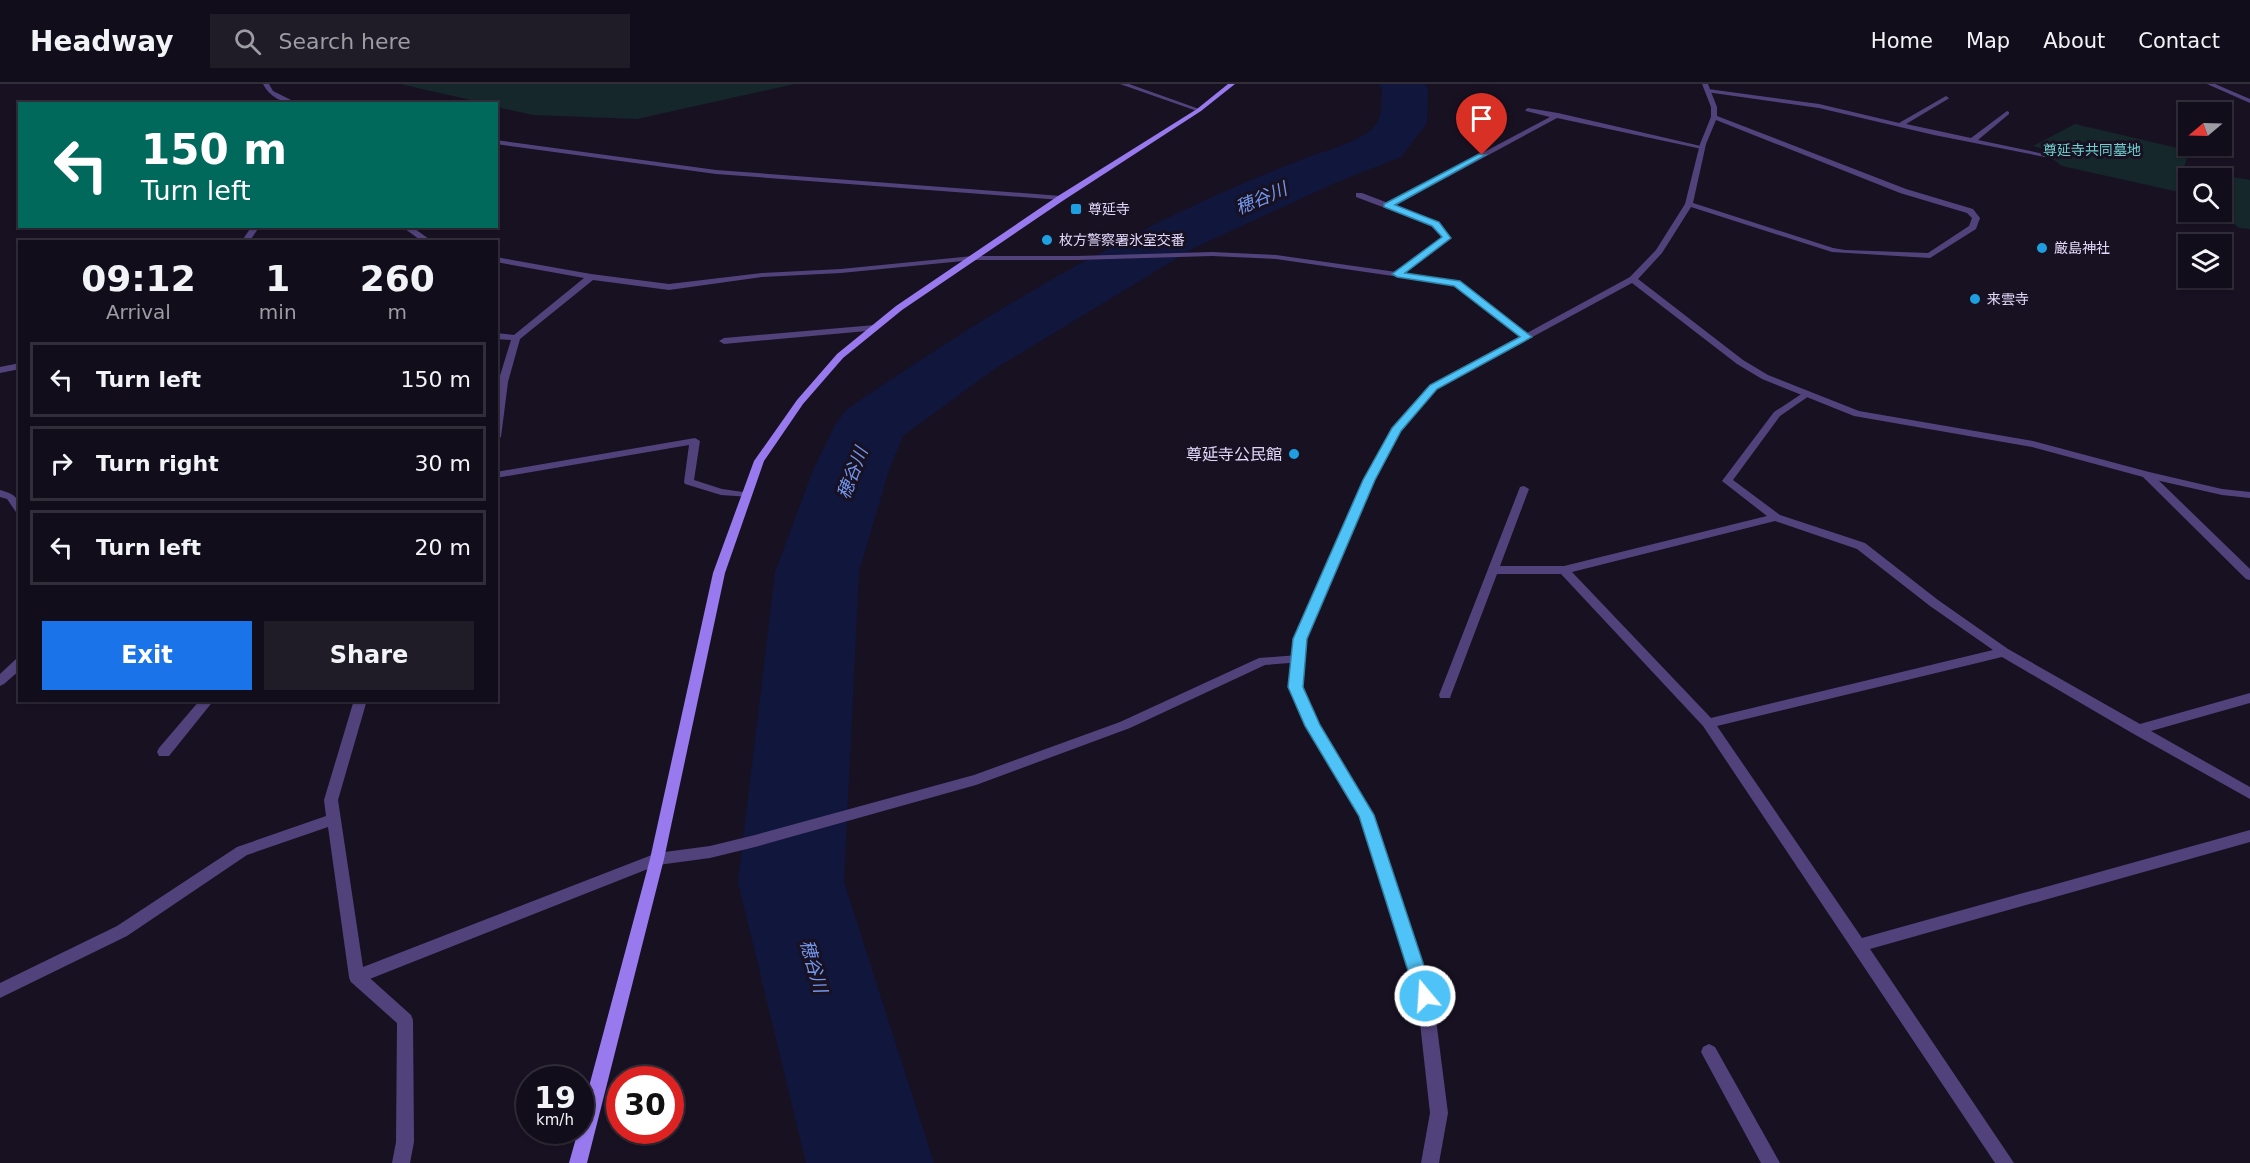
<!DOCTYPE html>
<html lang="en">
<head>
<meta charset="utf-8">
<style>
	body { margin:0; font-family:"DejaVu Sans","Noto Sans JP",sans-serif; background:#1f1b27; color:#f1f3f6; height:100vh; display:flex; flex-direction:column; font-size:22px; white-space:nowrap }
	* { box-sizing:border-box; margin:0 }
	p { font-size:20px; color:#9c9ca2 }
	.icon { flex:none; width:33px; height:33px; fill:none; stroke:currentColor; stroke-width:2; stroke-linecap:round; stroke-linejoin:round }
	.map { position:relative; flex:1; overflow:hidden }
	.sheet { position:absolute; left:18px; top:156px; width:480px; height:462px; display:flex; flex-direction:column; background:#120d1a; border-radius:0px; box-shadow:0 2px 4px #0004,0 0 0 2px #312d39 }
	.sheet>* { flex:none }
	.banner { position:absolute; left:18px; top:18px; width:480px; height:126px; border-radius:0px; box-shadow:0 2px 4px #0004,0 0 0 2px #312d39; background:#00695c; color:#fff; overflow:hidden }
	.needle { width:39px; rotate:251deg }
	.tools { position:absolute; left:2178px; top:18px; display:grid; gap:12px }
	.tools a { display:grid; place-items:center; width:54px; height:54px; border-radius:0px; background:#120d1a; box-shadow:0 2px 4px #0004,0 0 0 2px #312d39; font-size:30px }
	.speed { position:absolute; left:516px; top:982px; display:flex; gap:12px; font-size:30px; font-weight:700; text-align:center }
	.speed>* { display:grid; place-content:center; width:78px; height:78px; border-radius:50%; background:#120d1a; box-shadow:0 2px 4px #0004,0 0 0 2px #312d39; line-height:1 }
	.speed small { font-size:15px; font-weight:400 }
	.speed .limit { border:9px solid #d22; background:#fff; color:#111 }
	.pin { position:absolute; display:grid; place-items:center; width:51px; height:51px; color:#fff; margin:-62px -26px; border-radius:50% 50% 50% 0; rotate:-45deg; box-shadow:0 0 6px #0007 }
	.pin .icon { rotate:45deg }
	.me { position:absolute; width:66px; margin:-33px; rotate:342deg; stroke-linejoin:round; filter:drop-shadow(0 0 4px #0008) }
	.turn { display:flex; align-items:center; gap:21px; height:126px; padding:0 24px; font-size:27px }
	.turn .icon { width:78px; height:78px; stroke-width:2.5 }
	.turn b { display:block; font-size:42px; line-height:51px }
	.eta { display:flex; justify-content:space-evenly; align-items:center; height:102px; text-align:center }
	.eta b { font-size:36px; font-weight:600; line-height:42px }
	.primary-button { display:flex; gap:12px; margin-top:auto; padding:12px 24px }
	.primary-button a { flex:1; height:69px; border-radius:0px; background:#1a73e8; color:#fff; font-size:24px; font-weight:600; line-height:69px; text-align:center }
	.primary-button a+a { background:#1f1b27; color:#f1f3f6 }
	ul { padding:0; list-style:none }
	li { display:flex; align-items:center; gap:18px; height:75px; margin:0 12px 9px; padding:0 12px; border:3px solid #312d39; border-radius:0px }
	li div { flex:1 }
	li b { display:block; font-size:22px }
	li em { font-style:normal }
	header { display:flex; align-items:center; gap:36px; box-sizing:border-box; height:84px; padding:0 30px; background:#120d1a; border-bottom:2px solid #312d39 }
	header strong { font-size:28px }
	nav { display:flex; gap:33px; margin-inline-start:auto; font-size:21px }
	.search { width:420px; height:54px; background:#1f1b27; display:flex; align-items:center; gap:15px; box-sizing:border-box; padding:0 21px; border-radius:0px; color:#9c9ca2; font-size:22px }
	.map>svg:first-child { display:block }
	.green { fill:#15272b }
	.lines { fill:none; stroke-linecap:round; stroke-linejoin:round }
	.river { fill:#10163c; fill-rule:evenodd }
	.lane { fill:#52427b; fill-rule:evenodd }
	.street { fill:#52427b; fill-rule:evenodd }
	.secondary { fill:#987aee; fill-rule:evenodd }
	.route { fill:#4fc3f7; stroke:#337fa1; stroke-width:1.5 }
	.poi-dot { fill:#1d9fe0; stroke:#181122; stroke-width:2 }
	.labels { text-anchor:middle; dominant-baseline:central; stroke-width:6; stroke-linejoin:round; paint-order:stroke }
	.far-park-label { font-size:14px; fill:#6dd1cf; stroke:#181122 }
	.far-poi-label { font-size:14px; fill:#e3d7fa; stroke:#181122; text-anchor:start }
	.poi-label { font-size:16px; fill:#e3d7fa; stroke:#181122; text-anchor:end }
	.water-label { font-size:18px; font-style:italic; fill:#7397ed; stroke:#181122 }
</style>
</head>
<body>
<header>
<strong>Headway</strong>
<div class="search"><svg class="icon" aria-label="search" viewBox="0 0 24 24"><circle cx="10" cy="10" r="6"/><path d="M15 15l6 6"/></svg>Search here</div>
<nav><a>Home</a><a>Map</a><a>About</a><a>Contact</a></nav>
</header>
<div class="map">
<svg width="2250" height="1079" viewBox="0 0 2250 1079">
	<rect width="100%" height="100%" fill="#181122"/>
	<!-- green -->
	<g class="green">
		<polygon points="400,0 795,0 637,35 533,31 497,23 496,20 484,19"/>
		<polygon points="2075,40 2190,67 2183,85 2250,96 2250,145 2239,144 2220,128 2222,94 2188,94 2188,110 2062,82 2053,75 2060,70 2033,62"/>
	</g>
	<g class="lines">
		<!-- river -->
		<path class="river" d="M 1378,0 L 1425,0 L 1428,4 L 1427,39 L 1401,73 L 1335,99 L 1194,164 L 993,286 L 903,352 L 889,386 L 859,488 L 844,798 L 934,1079 L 806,1079 L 738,798 L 775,488 L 813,386 L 835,341 L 846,326 C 987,229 1142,136 1303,75 C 1323,67 1368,57 1378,37 C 1382,29 1381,14 1382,5 Z"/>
		<!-- lane -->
		<g class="lane">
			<polygon points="2207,0 2215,0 2250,15 2250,19"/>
			<polygon points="1708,5 1819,20 1899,39 1946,12 1949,14 1948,15 1906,40 1971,54 2007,27 2009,28 2009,30 1978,56 2049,71 2045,73 1934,51 1819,24 1706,8 1705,7"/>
			<polygon points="1528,24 1558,29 1705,63 1702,65 1557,34 1394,122 1439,138 1451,154 1400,192 1394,192 1394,188 1443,154 1433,142 1356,113 1356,109 1362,109 1388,119 1550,33 1526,27 1525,26"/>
			<polygon points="252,142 260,142 249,158 241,158"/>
			<polygon points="875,241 878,242 878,246 724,260 719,257 724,254"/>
			<path d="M 1806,307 L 1809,308 L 1809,312 L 1780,332 L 1733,396 L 1780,431 L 1865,459 L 1938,516 L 2008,565 L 2140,640 L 2250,609 L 2250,619 L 2151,647 L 2250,703 L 2250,715 L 2132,649 L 2002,573 L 1717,642 L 1862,854 L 2250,746 L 2250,758 L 1870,865 L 2014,1079 L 1995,1079 L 1703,642 L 1561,490 L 1497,490 L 1451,611 L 1450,614 L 1440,614 L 1439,611 L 1520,403 L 1524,402 L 1529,405 L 1500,482 L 1564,482 L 1767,432 L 1722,397 L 1774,328 ZM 1775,437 L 1857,465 L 1930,522 L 1993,566 L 1711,634 L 1572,488 Z"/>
			<polygon points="695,354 700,357 694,396 722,405 750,409 751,411 750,413 721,411 685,400 684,398 689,361 496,394 496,388"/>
			<polygon points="2147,388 2151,389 2250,485 2250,496 2246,495 2143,393 2142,391"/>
			<path d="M 0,406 C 15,410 20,414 20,429 L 16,428 L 7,415 L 0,413 Z"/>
			<polygon points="1298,571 1304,575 1302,578 1265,581 1130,644 976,701 755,763 710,774 658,781 357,900 351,898 349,893 328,743 247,771 127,852 0,914 0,899 117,842 237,763 326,732 324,716 354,616 367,616 338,716 363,883 657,769 710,762 755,751 974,691 1120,638 1259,574"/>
			<polygon points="200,616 214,616 169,672 159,672 157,668 159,664"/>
			<polygon points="1709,960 1715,963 1780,1079 1761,1079 1701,968 1703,963"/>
		</g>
		<!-- street -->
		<g class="street">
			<path d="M 263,0 L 269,0 L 273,7 L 299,20 C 284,20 269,13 263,0 Z"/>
			<polygon points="1120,0 1129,0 1202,26 1197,27"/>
			<path d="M 1702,0 L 1708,0 L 1717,23 L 1717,32 L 1906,105 L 1973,125 L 1980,134 L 1976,145 L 1930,174 L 1832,168 L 1691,123 L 1662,169 L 1638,195 L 1743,276 L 1768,291 L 1859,327 L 2033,357 L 2149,388 L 2222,405 L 2250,408 L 2250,414 L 2222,411 L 2147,394 L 2032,363 L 1854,332 L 1762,295 L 1737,280 L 1632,199 L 1436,305 L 1400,347 L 1374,396 L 1306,555 L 1301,603 L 1319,641 L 1374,731 L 1433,912 L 1448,1029 L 1439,1079 L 1421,1079 L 1430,1029 L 1417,912 L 1360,732 L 1306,642 L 1289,603 L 1294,555 L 1364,396 L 1392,344 L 1430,301 L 1520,252 L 1455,201 L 1276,175 L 1212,172 L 1077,176 L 973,176 L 841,189 L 762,193 L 669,206 L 593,196 L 520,255 L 508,298 L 501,353 L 496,356 L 498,298 L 511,256 L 496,255 L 496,249 L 514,251 L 584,194 L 496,178 L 496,173 L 591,190 L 669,200 L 762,189 L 841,185 L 973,172 L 1077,172 L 1212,168 L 1276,171 L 1460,197 L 1527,249 L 1630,193 L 1656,166 L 1685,120 L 1700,60 L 1711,33 L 1711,23 ZM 1716,36 L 1900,109 L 1967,129 L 1972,134 L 1969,142 L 1928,169 L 1845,166 L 1833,164 L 1693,119 L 1706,60 Z"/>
			<polygon points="496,56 716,86 1061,112 1065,114 1061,116 716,90 496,60"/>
			<polygon points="401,142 411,142 433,158 423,158"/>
			<polygon points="20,279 20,285 0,289 0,283"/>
			<polygon points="20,574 20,586 4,600 0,602 0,590 16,575"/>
			<polygon points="357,886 363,888 411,931 413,936 414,1058 410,1079 392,1079 396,1058 397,939 351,898 349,893 351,888"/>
		</g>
		<!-- secondary -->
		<polygon class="secondary" points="1228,0 1235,0 1201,27 1064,116 902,226 843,274 803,320 764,377 725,489 664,775 587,1079 569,1079 578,1047 580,1047 580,1036 650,775 713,489 754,377 797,316 837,270 896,222 1058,112 1197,25"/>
	</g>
	<!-- route -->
	<polygon class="route" points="1479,70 1486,71 1395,121 1439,138 1451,154 1405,189 1460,197 1532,253 1437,305 1401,347 1375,396 1307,555 1303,603 1320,641 1374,731 1434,912 1432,917 1425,920 1419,917 1416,912 1359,732 1305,642 1288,603 1293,555 1363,396 1392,344 1430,301 1520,253 1454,202 1397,193 1392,190 1442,153 1432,142 1384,123 1384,120"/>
	<!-- markers -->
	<g class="poi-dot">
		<rect x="1070" y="119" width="12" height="12" rx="3"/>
		<circle cx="1047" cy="156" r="6"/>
		<circle cx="2042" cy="164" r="6"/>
		<circle cx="1975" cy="215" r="6"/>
		<circle cx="1294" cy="370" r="6"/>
	</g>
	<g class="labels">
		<!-- far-park labels -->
		<g class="far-park-label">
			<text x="2092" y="66">尊延寺共同墓地</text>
		</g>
		<!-- far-poi labels -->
		<g class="far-poi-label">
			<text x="1088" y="125">尊延寺</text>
			<text x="1059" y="156">枚方警察署氷室交番</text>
			<text x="2054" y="164">厳島神社</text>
			<text x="1987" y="215">来雲寺</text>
		</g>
		<!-- poi labels -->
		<g class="poi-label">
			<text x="1282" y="370">尊延寺公民館</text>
		</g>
		<!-- water labels -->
		<g class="water-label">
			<text transform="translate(1261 114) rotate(-23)">穂谷川</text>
			<text transform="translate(852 389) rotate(-69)">穂谷川</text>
			<text transform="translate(814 882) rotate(74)">穂谷川</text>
		</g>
	</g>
</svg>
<div class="tools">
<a><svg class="needle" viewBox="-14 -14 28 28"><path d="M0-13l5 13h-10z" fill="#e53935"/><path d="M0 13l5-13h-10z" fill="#9c9ca2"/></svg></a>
<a><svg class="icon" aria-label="search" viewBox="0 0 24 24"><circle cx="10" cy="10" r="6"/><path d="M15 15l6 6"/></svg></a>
<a><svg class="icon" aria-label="layers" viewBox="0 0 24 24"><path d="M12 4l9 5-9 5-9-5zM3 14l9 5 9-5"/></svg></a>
</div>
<div class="speed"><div>19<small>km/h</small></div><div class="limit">30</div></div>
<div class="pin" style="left:1482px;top:71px;background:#d93025"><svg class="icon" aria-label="arrive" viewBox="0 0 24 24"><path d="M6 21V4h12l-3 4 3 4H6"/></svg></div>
<svg class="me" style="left:1425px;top:912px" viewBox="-20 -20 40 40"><circle r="17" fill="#4fc3f7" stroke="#fff" stroke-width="3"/><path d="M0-11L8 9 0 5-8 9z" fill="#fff"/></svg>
<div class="banner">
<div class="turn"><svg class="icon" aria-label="left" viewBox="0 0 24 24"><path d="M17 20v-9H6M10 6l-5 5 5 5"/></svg><div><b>150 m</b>Turn left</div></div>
</div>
<section class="sheet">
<div class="eta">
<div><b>09:12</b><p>Arrival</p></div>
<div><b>1</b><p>min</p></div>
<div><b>260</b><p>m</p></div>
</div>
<ul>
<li><svg class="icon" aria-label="left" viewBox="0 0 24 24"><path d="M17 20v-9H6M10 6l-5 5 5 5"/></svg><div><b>Turn left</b></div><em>150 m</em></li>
<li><svg class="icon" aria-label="right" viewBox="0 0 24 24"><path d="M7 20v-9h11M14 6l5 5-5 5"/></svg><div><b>Turn right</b></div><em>30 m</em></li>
<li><svg class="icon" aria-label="left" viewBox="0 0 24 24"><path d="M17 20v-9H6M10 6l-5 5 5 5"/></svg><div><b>Turn left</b></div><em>20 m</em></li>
</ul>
<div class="primary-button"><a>Exit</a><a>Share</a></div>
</section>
</div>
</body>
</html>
